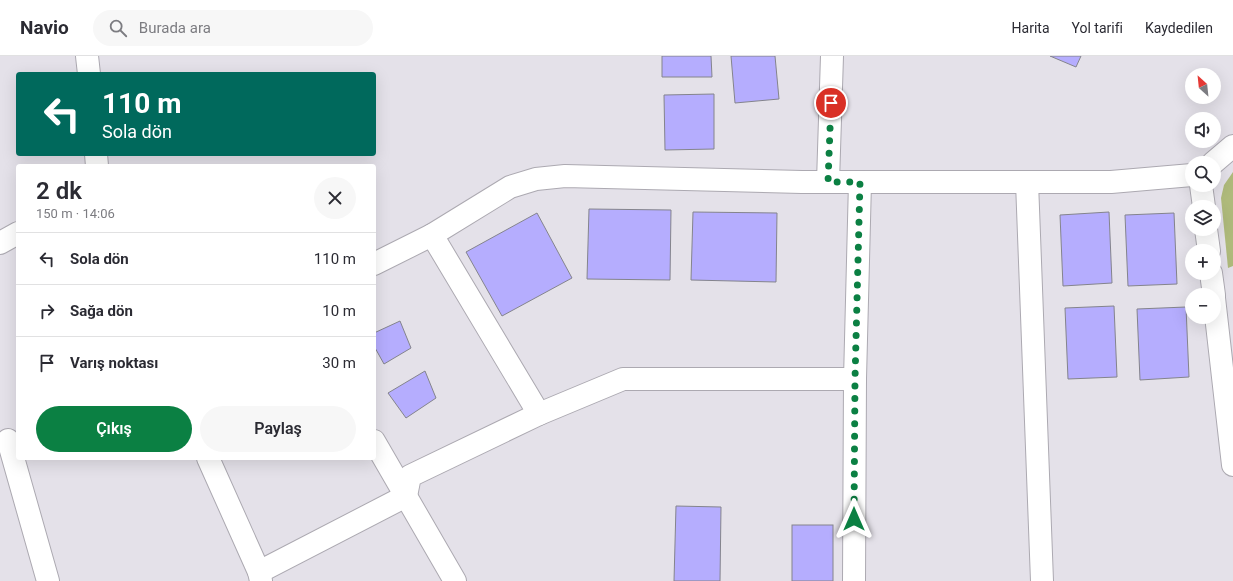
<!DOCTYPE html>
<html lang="tr">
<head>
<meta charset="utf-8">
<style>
	body { margin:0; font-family:Roboto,sans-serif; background:#f7f7f7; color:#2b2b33; height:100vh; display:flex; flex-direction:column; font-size:15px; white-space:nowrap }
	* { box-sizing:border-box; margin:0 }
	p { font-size:13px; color:#7c7c81 }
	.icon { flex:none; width:22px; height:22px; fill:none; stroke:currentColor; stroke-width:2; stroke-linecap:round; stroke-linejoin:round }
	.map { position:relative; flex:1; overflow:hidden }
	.side { position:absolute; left:16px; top:108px; width:360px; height:296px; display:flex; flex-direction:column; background:#fff; border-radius:4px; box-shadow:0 4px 16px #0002 }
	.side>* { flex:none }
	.top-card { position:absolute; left:16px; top:16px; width:360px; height:84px; border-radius:4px; box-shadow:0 4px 16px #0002; background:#00695c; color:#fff; overflow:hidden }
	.needle { width:26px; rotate:333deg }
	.controls { position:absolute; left:1185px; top:12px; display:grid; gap:8px }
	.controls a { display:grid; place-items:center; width:36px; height:36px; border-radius:50%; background:#fff; box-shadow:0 4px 16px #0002; font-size:20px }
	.pin { position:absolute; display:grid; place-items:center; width:34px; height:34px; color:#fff; margin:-17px; border:2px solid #fff; border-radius:50%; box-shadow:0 1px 4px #0007 }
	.me { position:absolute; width:44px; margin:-22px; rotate:0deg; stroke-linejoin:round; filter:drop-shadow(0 0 3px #0008) }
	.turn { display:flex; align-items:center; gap:14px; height:84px; padding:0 20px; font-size:18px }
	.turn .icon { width:52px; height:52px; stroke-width:2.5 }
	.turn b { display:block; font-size:28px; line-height:34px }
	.round { display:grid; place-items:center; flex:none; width:42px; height:42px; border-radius:21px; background:#f7f7f7 }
	.overview { display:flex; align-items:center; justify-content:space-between; height:68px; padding:0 20px }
	h1 { font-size:24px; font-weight:600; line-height:30px }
	.action { display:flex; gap:8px; margin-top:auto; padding:8px 20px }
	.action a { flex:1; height:46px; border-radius:24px; background:#0b8043; color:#fff; font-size:16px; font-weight:600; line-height:46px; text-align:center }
	.action a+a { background:#f7f7f7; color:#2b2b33 }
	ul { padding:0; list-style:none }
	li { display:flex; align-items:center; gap:12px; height:52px; padding:0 20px; border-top:1px solid #e1e1e2 }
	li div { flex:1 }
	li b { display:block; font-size:15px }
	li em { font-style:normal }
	header { display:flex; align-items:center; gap:24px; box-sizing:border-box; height:56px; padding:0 20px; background:#fff; border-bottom:1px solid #e1e1e2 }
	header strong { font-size:19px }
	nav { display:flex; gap:22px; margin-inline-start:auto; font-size:14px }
	.search { width:280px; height:36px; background:#f7f7f7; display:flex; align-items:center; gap:10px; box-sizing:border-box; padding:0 14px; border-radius:22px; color:#7c7c81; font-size:15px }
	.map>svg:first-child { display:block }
	.green { fill:#afba7b }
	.building { fill:#b5adfe; stroke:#84848c }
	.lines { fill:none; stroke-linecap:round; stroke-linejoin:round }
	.minor-casing { stroke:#aca9b1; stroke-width:24 }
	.minor { stroke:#fff; stroke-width:22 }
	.route { stroke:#0b8043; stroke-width:7; stroke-dasharray:0 12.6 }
</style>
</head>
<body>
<header>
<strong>Navio</strong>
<div class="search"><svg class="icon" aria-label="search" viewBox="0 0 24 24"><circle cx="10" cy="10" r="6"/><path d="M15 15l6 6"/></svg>Burada ara</div>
<nav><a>Harita</a><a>Yol tarifi</a><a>Kaydedilen</a></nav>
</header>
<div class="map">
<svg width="1233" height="525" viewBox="0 0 1233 525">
	<rect width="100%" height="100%" fill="#e4e1e9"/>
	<!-- green -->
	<polygon class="green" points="1233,116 1233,210 1228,212 1221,142 1224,129"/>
	<!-- building -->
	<g class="building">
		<polygon points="662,0 711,0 712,21 662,21"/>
		<polygon points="731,0 775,0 779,43 735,47"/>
		<polygon points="1050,0 1081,0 1076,11"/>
		<polygon points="714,38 714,93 665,94 664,39"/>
		<polygon points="589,153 671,154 670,224 587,223"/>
		<polygon points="693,156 777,157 776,226 691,224"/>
		<polygon points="1109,156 1112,227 1063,230 1060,159"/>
		<polygon points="537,157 572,222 502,260 466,196"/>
		<polygon points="1174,157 1177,228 1128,230 1125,159"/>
		<polygon points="1114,250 1117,321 1068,323 1065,252"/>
		<polygon points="1186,251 1189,321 1140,324 1137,253"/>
		<polygon points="400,265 411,292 384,308 374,290 374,277"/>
		<polygon points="425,315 436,342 406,362 388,337"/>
		<polygon points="676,450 721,451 720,525 674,525"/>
		<rect x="792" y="469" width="41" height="56"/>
	</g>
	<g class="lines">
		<!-- minor casing -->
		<g class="minor-casing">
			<g id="minor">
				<polyline points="87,0 89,18"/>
				<polyline points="96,98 97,110"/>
				<polyline points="1213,107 1233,90"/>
				<polyline points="828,126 832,0"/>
				<polyline points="1027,126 1042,525"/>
				<polyline points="1201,129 1204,151"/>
				<polyline points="1206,173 1209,195"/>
				<polyline points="432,179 510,131 536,123 565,120 802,126 1111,126 1192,119"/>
				<polyline points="0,187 18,177"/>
				<polyline points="374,208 432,179 539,358"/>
				<polyline points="1211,217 1214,239"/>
				<polyline points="1214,242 1233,409"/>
				<polyline points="8,384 48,525"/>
				<polyline points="374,385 455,525"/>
				<polyline points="208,402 259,516 261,525"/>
				<polyline points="259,516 406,440 410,420 539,358 623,323 855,323"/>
				<polyline points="854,525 855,323 860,126"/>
			</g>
		</g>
		<!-- minor -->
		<use href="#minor" class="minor"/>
	</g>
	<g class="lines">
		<!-- route -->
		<polyline class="route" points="831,47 828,126 860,126 855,323 854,463"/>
	</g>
</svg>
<div class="controls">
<a><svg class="needle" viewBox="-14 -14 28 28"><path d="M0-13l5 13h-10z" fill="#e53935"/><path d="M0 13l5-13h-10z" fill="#7c7c81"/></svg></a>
<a><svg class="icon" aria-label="sound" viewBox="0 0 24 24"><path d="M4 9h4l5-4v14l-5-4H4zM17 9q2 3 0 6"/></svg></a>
<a><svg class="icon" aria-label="search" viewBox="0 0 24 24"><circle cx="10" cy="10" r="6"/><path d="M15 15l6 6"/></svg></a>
<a><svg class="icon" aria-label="layers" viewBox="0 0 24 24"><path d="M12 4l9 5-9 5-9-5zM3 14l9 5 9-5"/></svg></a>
<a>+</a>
<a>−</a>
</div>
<div class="pin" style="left:831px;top:47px;background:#d93025"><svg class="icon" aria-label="arrive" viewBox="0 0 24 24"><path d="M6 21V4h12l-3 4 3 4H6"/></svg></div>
<svg class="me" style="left:854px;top:463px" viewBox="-20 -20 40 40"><path d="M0-17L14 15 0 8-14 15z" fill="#0b8043" stroke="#fff" stroke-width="4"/></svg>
<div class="top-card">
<div class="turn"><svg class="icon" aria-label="left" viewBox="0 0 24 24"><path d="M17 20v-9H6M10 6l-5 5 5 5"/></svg><div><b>110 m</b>Sola dön</div></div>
</div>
<section class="side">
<div class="overview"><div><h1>2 dk</h1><p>150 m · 14:06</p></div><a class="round"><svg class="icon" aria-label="close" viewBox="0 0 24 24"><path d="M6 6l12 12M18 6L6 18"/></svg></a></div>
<ul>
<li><svg class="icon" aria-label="left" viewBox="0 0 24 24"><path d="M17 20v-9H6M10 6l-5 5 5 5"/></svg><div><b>Sola dön</b></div><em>110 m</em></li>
<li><svg class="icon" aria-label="right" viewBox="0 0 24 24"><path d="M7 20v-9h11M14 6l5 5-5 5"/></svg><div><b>Sağa dön</b></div><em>10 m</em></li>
<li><svg class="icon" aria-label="arrive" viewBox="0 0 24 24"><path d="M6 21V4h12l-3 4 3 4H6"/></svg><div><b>Varış noktası</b></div><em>30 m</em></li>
</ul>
<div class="action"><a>Çıkış</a><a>Paylaş</a></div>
</section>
</div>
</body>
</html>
